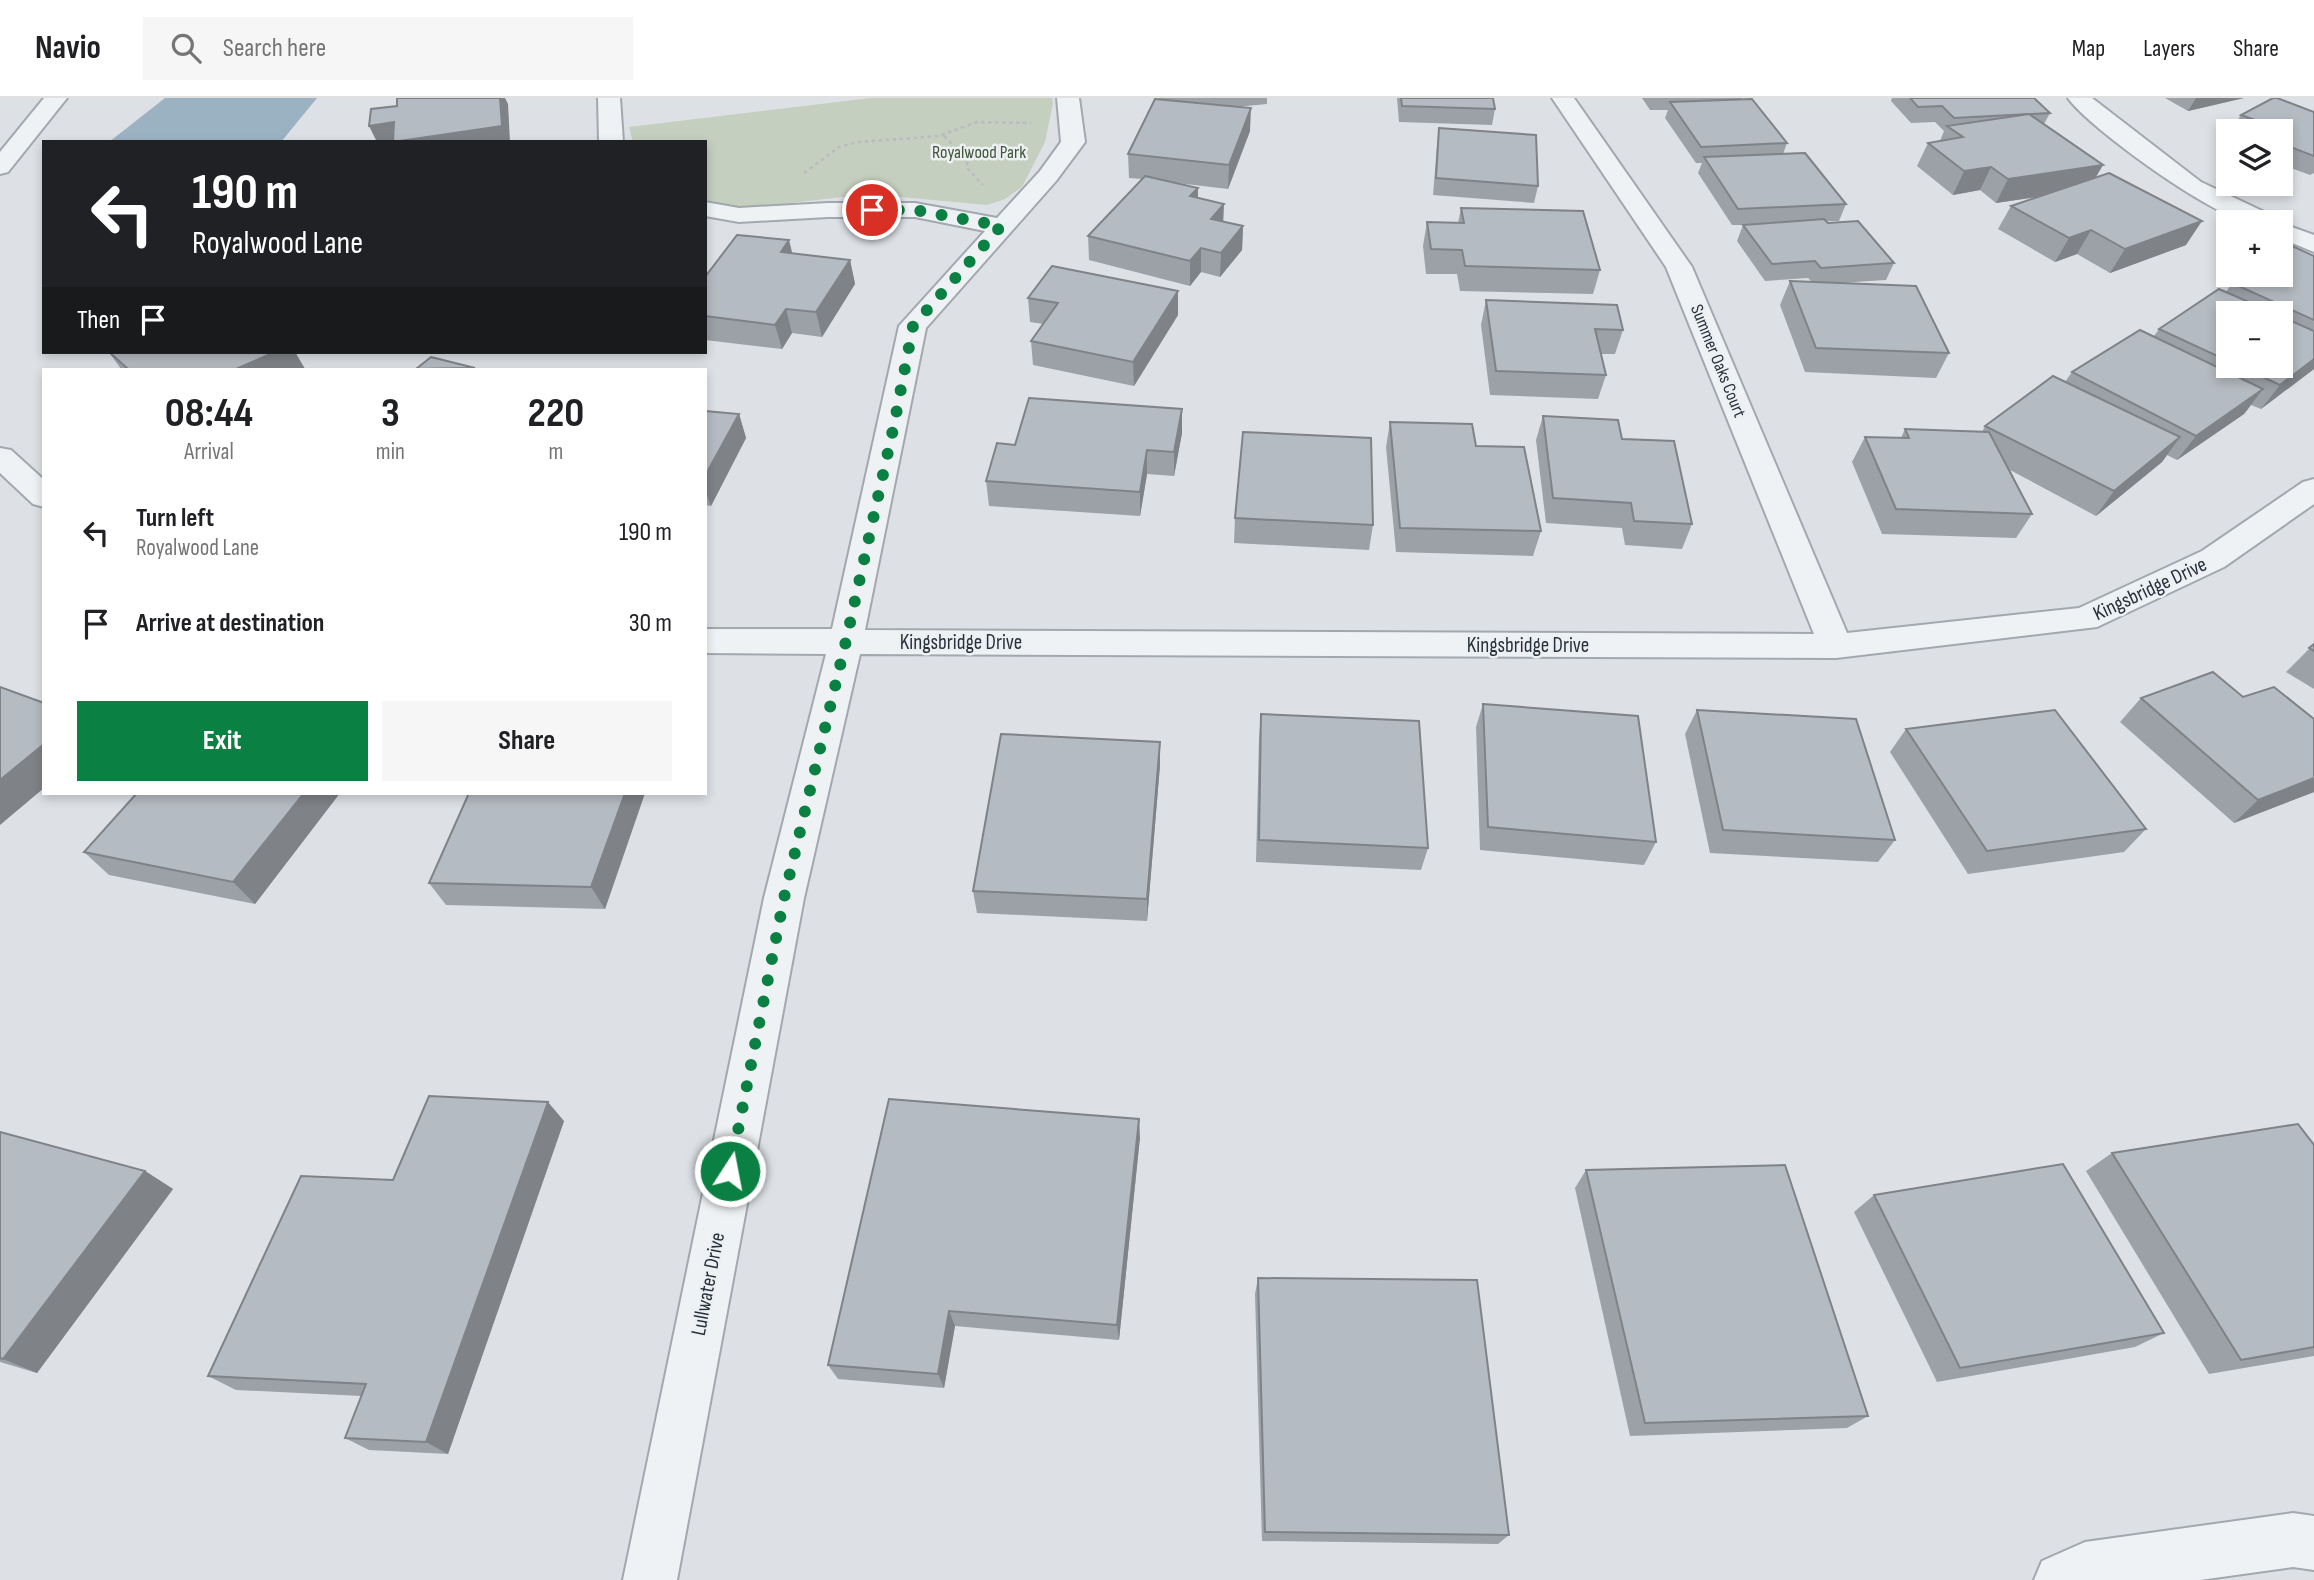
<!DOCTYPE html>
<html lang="en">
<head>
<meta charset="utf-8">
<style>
	body { margin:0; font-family:"Sofia Sans Condensed",sans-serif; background:#f6f6f6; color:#202124; height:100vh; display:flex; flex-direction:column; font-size:26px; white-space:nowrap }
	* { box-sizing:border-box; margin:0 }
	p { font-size:23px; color:#757577 }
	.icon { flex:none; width:38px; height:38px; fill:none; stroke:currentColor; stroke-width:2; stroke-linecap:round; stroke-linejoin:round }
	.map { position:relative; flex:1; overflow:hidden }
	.details { position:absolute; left:42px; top:270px; width:665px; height:427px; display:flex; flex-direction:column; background:#fff; border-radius:0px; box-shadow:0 4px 10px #0003 }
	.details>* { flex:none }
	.top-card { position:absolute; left:42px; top:42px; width:665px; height:214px; border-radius:0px; box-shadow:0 4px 10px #0003; background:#202124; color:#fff; overflow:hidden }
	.fabs { position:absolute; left:2216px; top:21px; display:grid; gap:14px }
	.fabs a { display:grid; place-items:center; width:77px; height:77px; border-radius:0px; background:#fff; box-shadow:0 4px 10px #0003; font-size:35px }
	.pin { position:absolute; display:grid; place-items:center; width:60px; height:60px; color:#fff; margin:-30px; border:4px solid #fff; border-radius:50%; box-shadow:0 2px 7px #0007 }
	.me { position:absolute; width:77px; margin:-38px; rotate:11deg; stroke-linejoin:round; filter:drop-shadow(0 0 5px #0008) }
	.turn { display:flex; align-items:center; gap:24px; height:147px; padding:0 35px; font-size:32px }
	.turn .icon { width:91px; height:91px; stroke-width:2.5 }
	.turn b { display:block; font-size:49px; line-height:60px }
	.then { display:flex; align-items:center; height:66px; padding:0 35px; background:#0003; gap:14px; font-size:26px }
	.eta { display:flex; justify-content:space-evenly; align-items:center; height:119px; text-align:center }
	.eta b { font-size:42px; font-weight:700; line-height:49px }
	.cta { display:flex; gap:14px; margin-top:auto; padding:14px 35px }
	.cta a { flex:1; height:80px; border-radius:0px; background:#0b8043; color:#fff; font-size:28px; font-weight:700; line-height:80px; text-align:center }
	.cta a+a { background:#f6f6f6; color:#202124 }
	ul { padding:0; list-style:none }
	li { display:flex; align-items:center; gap:21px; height:91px; padding:0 35px }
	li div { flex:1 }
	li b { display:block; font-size:26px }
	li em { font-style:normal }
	header { display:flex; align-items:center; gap:42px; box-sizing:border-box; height:98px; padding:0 35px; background:#fff; border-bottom:2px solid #e0e0e0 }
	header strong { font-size:33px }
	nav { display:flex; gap:38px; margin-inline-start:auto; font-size:24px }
	.search { width:490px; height:63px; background:#f6f6f6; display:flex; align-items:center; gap:18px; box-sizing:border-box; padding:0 24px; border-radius:0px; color:#757577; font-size:26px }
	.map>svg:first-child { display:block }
	.green { fill:#c4cfbf }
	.water { fill:#9bb2c3 }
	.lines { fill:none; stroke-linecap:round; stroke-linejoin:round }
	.minor-casing { stroke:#a3a8af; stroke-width:4 }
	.path { stroke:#b7bcc0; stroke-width:2.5; stroke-dasharray:3.5 3.5; stroke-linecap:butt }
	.minor { fill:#eff2f4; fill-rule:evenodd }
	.wall { fill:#9ca1a7; fill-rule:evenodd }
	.shaded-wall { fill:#7f8388 }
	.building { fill:#b5bbc2; stroke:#7f8388; stroke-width:2 }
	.route { stroke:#0b8043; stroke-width:12; stroke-dasharray:0 21.6 }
	.labels { text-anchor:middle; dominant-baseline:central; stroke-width:5; stroke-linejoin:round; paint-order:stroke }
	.far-park-label { font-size:18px; fill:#3f5537; stroke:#ecf0f3 }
	.far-street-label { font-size:18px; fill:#28303b; stroke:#ecf0f3 }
	.street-label { font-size:21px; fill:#28303b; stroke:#ecf0f3 }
</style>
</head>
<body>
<header>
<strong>Navio</strong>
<div class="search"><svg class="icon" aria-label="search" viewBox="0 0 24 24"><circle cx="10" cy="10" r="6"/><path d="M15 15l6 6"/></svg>Search here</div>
<nav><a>Map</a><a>Layers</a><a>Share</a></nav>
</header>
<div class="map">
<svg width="2314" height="1482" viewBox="0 0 2314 1482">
	<rect width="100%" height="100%" fill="#dde1e6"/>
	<!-- green -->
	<polygon class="green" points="871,0 1052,0 1053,5 1045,44 1022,89 1005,101 987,107 900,99 843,99 747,110 705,102 705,44 633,44 629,29"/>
	<!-- water -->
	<polygon class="water" points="165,0 317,0 281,44 109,44"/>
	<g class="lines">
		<!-- minor casing -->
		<g class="minor-casing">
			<g id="minor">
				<polygon points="44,0 67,0 8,74 0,76 0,54"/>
				<polygon points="598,0 620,0 623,44 599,44"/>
				<polygon points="1057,0 1079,0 1085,44 1056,83 926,230 865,532 1814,536 1666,169 1552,0 1574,0 1692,169 1847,535 2079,510 2202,453 2303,384 2314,381 2314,406 2224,469 2097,529 1836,560 860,556 804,800 677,1482 623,1482 764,800 826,556 705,555 705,531 832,531 899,228 985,133 915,119 828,119 739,124 705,118 705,104 739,110 828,105 915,105 997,120 1040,73 1061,44"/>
				<path d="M 2068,0 L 2092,0 L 2201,84 L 2275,119 L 2278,124 L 2314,137 L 2314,154 L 2280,140 L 2280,124 C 2270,124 2258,126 2248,124 C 2212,118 2089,30 2068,0 Z"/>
				<polygon points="0,350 11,352 44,382 44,409 33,406 0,375"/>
				<polygon points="2293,1415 2314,1418 2314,1472 2293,1469 2200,1482 2034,1482 2042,1463 2085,1444"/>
			</g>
		</g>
		<!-- path -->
		<g class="path">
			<polyline points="944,38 967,61 967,70 983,87"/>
			<polyline points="804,75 839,49 858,44 939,38 977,24 1031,25"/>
		</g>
		<!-- minor -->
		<use href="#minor" class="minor"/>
	</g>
	<!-- wall -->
	<g class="wall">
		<polygon points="1158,0 1267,0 1267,6 1236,9 1250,33 1228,91 1177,85 1198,90 1198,100 1223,124 1243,128 1242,152 1220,179 1201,174 1190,188 1089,162 1088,138 1142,81 1129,80 1128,56 1159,1"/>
		<polygon points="1397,0 1493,0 1495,11 1492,27 1399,24"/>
		<polygon points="1642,0 1742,0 1741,1 1787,45 1783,56 1846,106 1839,123 1826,123 1828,125 1894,165 1886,182 1839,185 1949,255 1936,280 1805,274 1780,207 1790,183 1812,184 1808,180 1765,183 1737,143 1743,127 1732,127 1698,75 1702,65 1696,65 1665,20 1668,12 1650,12"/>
		<polygon points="1892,0 2034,0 2050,15 2044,26 2103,67 2095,79 2186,147 2110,175 2077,156 2055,164 1998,131 2011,108 2038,99 1996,105 1980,92 1953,97 1917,68 1928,45 1940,43 1944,33 1935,24 1911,25 1891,3"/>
		<polygon points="2165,0 2244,0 2188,13"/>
		<polygon points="2314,14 2314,75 2310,77 2280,66 2280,33 2231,33 2241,17"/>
		<polygon points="1439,30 1538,88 1534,105 1433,97 1437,47"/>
		<polygon points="1461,110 1600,172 1593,196 1460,193 1457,176 1426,176 1423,148 1427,124 1458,125"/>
		<polygon points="792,155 850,162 855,186 822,239 792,235 782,251 705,242 705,179"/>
		<path d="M 2314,158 L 2314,271 L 2261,311 L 2251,307 L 2244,316 L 2177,362 L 2167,357 L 2162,364 L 2096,418 L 2010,372 L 2032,416 L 2016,440 L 1882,436 L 1852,364 L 1865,339 L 1901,340 L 1905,331 L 1982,334 L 1985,328 L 2065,284 L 2072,274 L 2154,238 L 2159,231 L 2226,194 L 2232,185 ZM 2228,215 L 2280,215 L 2280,268 L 2228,268 Z"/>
		<polygon points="1028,200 1178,217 1134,288 1033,267 1031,243 1043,226 1030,224"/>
		<polygon points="1486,202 1623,232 1615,256 1601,256 1606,277 1598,301 1490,297 1481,227"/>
		<polygon points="109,254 295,254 305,271 121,271"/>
		<polygon points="705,313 739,316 746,340 711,408 705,407"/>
		<polygon points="1543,318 1622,341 1692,426 1682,451 1625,447 1622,430 1546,425 1536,342"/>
		<polygon points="1390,324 1476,348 1541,433 1533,458 1396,454 1386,349"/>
		<polygon points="1182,335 1174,378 1147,376 1140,418 989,408 986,383 1015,347"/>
		<polygon points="1235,420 1373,427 1369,452 1234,445"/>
		<polygon points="2314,546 2314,591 2286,574"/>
		<polygon points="2243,599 2314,694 2234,725 2120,624 2141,600"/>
		<polygon points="1483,606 1656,744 1644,767 1480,752 1476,629"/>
		<polygon points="1697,612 1895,742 1878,764 1710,755 1685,636"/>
		<polygon points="1261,616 1428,750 1421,772 1256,764 1259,640"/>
		<polygon points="1906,631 2146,731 2124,754 1968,776 1890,654"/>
		<polygon points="1160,667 1147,823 977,815 973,793"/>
		<polygon points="340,695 255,806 109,777 84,754"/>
		<polygon points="645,695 605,811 446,807 429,785"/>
		<polygon points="564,1023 448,1356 369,1352 345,1340 361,1298 236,1292 208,1278"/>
		<polygon points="0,1034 145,1073 173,1091 37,1275 0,1264"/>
		<polygon points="1140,1039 1119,1242 955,1228 944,1290 838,1281 828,1267"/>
		<polygon points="2314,1047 2314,1258 2209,1276 2086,1073 2112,1055"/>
		<polygon points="1586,1072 1868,1318 1847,1330 1630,1338 1575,1090"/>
		<polygon points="1874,1097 2164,1235 2135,1249 1937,1284 1854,1114"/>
		<polygon points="1258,1180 1509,1437 1498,1446 1262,1443 1255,1196"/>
	</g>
	<!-- shaded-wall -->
	<g class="shaded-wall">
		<polygon points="500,0 505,0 508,6 510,44 377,44 369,28"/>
		<polygon points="2196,0 2244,0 2188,13"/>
		<polygon points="1251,10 1250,33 1228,91 1229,67"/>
		<polygon points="2103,67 2089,91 1996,105 2008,81"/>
		<polygon points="1991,69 1980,92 1953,97 1964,73"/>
		<polygon points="1198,90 1198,114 1190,98"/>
		<polygon points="1224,106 1223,130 1211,121"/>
		<polygon points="2202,123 2186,147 2110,175 2125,151"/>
		<polygon points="1243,128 1242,152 1220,179 1221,155"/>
		<polygon points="2091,132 2077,156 2055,164 2069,140"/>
		<polygon points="789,142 795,166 781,154"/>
		<polygon points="1201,150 1201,174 1190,188 1190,163"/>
		<polygon points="850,162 855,186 822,239 816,214"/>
		<polygon points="1178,193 1178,217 1134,288 1133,264"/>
		<polygon points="786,211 792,235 782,251 775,227"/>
		<polygon points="275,254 295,254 305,271 236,271"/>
		<polygon points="2314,261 2314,271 2261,311 2280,287"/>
		<polygon points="2263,291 2244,316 2177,362 2196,338"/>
		<polygon points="1182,311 1182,335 1174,378 1174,354"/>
		<polygon points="739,316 746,340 711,408 705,392 705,378"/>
		<polygon points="2180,339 2162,364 2096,418 2114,393"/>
		<polygon points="1147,352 1147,376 1140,418 1140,394"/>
		<polygon points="1160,644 1160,667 1147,823 1147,801"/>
		<polygon points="44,646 44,690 0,727 0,682"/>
		<polygon points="2314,680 2314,694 2234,725 2258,702"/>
		<polygon points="304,695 340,695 255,806 233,784"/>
		<polygon points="625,695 645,695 605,811 591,789"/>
		<polygon points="548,1004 564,1023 448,1356 426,1344"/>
		<polygon points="1139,1021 1140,1039 1119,1242 1117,1227"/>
		<polygon points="145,1073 173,1091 37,1275 3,1261"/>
		<polygon points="949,1213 955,1228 944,1290 938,1276"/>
	</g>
	<!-- building -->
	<g class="building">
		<polygon points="397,0 500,0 502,28 393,44 394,24 369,28 371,11 397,8"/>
		<polygon points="1401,0 1493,0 1495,11 1402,8"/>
		<polygon points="1910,0 2034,0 2050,15 1954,20 1942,8 1918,9"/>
		<polygon points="2273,0 2277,0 2314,14 2314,58 2280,45 2280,33 2253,33 2266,26 2241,17"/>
		<polygon points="1155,1 1251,10 1229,67 1128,56"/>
		<polygon points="1752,1 1787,45 1701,49 1670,4"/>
		<polygon points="2029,16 2103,67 2008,81 1991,69 1964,73 1928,45 1963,39 1947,28"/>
		<polygon points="1439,30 1536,37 1538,88 1436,80"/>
		<polygon points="1805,55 1846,106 1738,111 1704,59"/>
		<polygon points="2109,75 2202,123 2125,151 2091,132 2069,140 2011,108"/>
		<polygon points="1145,78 1198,90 1190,98 1224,106 1211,121 1243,128 1221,155 1201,150 1190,163 1088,138"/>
		<polygon points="1461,110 1583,113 1600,172 1465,168 1462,152 1431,151 1427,124 1464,125"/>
		<polygon points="1824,121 1828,125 1858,123 1894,165 1821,170 1815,163 1772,166 1743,127"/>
		<polygon points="737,137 789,142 781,154 850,162 816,214 786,211 775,227 705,218 705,179"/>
		<polygon points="2292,148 2314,158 2314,222 2232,185 2245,177 2280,177 2280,155"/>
		<polygon points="1052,168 1178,193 1133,264 1031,243 1058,205 1028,200"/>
		<polygon points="1790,183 1916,188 1949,255 1816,250"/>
		<polygon points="2219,191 2274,215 2228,215 2228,263 2159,231"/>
		<polygon points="1486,202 1617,207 1623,232 1595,231 1606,277 1496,273"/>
		<polygon points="2280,218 2314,233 2314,261 2280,287 2239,268 2280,268"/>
		<polygon points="2140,232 2263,291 2196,338 2072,274"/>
		<polygon points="109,254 275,254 236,271 128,271"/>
		<polygon points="431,259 475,270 416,271"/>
		<polygon points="2053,278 2180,339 2114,393 1985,328"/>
		<polygon points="1029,300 1182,311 1174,354 1147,352 1140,394 986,383 997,345 1015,347"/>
		<polygon points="705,313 739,316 705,378"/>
		<polygon points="1543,318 1618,322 1622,341 1674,343 1692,426 1634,423 1631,405 1553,400"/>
		<polygon points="1390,324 1472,326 1476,348 1524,349 1541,433 1400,430"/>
		<polygon points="1905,331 1989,334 2032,416 1896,411 1865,339 1909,340"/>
		<polygon points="1243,334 1371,340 1373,427 1235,420"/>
		<polygon points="2314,546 2314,553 2309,550"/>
		<polygon points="2213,574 2243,599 2274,589 2314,621 2314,680 2258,702 2141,600"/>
		<polygon points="0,589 44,605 44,646 0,682"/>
		<polygon points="1483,606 1638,618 1656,744 1488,729"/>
		<polygon points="1697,612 1856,621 1895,742 1723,732"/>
		<polygon points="2055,612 2146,731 1987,753 1906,631"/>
		<polygon points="1261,616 1419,623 1428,750 1259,742"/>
		<polygon points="1001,636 1160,644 1147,801 973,793"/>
		<polygon points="137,695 304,695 233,784 84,754"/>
		<polygon points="469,695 625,695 591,789 429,785"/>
		<polygon points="429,998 548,1004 426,1344 345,1340 366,1286 208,1278 301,1078 393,1082"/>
		<polygon points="889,1001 1139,1021 1117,1227 949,1213 938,1276 828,1267"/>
		<polygon points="2298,1026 2314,1047 2314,1249 2241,1262 2112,1055"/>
		<polygon points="0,1034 145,1073 3,1261 0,1260"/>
		<polygon points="2063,1066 2164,1235 1960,1270 1874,1097"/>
		<polygon points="1785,1067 1868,1318 1645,1325 1586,1072"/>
		<polygon points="1258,1180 1477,1182 1509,1437 1265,1434"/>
	</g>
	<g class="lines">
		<!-- route -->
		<polyline class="route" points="730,1073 784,800 846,543 894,327 913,228 1001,128 915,112 872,112"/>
	</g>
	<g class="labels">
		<!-- far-park labels -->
		<g class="far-park-label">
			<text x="979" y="54">Royalwood Park</text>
		</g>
		<!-- far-street labels -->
		<g class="far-street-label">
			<text transform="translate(1718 263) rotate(68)">Summer Oaks Court</text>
		</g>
		<!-- street labels -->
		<g class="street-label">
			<text transform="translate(2150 491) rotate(-25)">Kingsbridge Drive</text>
			<text x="961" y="544">Kingsbridge Drive</text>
			<text x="1528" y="547">Kingsbridge Drive</text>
			<text transform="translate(708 1186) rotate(-79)">Lullwater Drive</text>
		</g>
	</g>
</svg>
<div class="fabs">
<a><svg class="icon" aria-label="layers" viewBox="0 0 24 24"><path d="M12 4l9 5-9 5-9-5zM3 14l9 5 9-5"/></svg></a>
<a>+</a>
<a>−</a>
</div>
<div class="pin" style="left:872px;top:112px;background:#d93025"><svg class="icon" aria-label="arrive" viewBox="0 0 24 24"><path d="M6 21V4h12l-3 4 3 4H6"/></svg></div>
<svg class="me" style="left:730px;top:1073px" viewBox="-20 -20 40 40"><circle r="17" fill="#0b8043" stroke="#fff" stroke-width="3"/><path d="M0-11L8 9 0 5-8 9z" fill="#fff"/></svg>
<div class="top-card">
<div class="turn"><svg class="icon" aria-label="left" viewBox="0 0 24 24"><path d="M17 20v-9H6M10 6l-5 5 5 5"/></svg><div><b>190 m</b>Royalwood Lane</div></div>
<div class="then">Then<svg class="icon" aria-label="arrive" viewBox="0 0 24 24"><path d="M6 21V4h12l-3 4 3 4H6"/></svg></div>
</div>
<section class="details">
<div class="eta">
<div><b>08:44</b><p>Arrival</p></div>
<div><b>3</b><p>min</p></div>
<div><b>220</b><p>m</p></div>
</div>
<ul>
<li><svg class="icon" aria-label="left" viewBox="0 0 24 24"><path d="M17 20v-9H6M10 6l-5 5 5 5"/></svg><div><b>Turn left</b><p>Royalwood Lane</p></div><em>190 m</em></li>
<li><svg class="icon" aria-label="arrive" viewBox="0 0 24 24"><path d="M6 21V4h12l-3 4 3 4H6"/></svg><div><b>Arrive at destination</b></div><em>30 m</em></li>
</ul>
<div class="cta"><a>Exit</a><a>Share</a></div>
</section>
</div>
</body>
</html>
